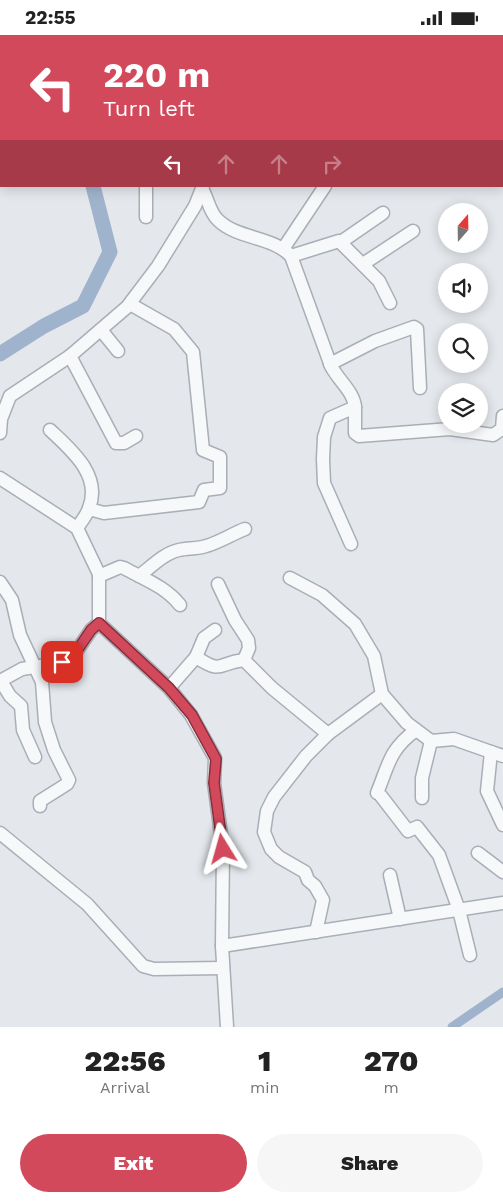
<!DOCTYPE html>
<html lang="en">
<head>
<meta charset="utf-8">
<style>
	body { margin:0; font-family:"Work Sans",sans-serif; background:#f6f6f6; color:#222; height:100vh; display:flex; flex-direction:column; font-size:19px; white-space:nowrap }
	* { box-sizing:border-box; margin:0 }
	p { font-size:16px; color:#767676 }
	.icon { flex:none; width:28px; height:28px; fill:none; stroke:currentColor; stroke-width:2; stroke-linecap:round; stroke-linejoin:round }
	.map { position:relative; height:992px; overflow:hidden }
	.drawer { display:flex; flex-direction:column; background:#fff; flex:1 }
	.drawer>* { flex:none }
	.top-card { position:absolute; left:0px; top:0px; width:504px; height:152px; box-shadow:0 2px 12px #0003; background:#d1495b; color:#fff; overflow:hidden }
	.needle { width:32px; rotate:20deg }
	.tools { position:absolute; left:438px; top:168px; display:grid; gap:10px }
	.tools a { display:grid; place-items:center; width:50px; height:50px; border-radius:50%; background:#fff; box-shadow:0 2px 12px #0003; font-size:25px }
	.pin { position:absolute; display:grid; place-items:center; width:42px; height:42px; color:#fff; margin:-21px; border-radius:10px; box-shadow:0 2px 8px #0006 }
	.me { position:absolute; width:55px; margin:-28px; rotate:352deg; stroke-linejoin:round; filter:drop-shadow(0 0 4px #0008) }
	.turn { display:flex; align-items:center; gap:18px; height:105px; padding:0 20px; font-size:22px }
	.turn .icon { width:65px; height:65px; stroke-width:2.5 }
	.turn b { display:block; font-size:35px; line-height:42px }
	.lanes { display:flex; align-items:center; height:48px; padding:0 20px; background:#0003; justify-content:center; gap:25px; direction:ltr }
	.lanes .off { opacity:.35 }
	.eta { display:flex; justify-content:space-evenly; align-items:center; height:85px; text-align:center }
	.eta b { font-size:30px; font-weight:800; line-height:35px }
	.button { display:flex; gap:10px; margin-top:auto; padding:10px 20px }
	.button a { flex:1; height:58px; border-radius:30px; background:#d1495b; color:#fff; font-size:20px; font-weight:800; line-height:58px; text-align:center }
	.button a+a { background:#f6f6f6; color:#222 }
	.status { display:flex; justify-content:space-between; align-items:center; height:35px; padding:0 25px; background:#fff; direction:ltr }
	.status svg { height:14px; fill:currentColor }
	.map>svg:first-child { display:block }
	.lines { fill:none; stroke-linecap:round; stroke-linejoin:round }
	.canal { stroke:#9fb4cc; stroke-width:9 }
	.river { stroke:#9fb4cc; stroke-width:15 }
	.minor-casing { stroke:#a9aeb7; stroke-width:15 }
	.minor { stroke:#f7f8fa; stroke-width:12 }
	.route-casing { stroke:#882f3b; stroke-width:12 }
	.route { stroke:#d1495b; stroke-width:9 }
</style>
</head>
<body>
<div class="status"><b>22:55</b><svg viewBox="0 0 49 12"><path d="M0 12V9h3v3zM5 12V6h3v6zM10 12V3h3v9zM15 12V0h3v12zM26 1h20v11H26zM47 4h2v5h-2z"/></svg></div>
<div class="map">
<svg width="503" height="992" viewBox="0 0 503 992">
	<rect width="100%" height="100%" fill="#e4e7ec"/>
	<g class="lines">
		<!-- canal -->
		<polyline class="canal" points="452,992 503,957"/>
		<!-- river -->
		<g class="river">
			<polyline points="0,39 1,40"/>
			<polyline points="0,319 44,291 83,271 110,217 93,151"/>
		</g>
		<!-- minor casing -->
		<g class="minor-casing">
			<g id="minor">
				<polyline points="62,1 63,0"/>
				<polyline points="87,1 88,0"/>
				<polyline points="140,1 141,0"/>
				<polyline points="236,1 237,0"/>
				<polyline points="501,1 501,0"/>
				<polyline points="146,151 146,182"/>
				<path d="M 202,154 C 208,163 209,177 218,185 C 237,204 272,201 291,221 L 331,331 C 338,345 354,357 355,372 L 330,383 L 324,402 L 323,424 L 324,448 L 351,509"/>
				<polyline points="341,207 383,178"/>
				<polyline points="283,214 325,151"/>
				<polyline points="291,221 339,206 379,246 390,268"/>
				<polyline points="363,229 413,196"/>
				<polyline points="101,295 118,316"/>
				<polyline points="70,321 116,408 124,408 136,401"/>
				<polyline points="330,329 375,306 414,292 417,294 420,353"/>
				<polyline points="355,372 355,398 359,401 450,394 493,400 502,394 503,381"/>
				<path d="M 50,395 C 71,415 102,440 89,473 C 87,480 81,487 77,493"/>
				<polyline points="0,398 1,384 10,361 70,321 127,272 158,231 195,171 203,151"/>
				<polyline points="0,443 77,493 99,539 99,588 169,653 191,680 215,723 214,748 223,814 222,911 227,992"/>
				<polyline points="89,474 104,478 199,467 204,455 220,453 220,422 203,415 193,317 174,294 130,269"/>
				<path d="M 99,541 L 120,532 L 124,533 C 144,544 166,552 180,570"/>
				<path d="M 139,541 C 151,532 164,518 179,515 C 188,513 197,514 206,511 C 218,508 234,498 245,494"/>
				<polyline points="290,543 322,560 355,589 374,621 382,659 407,688 431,706 454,704 491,717 487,756 503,790"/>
				<polyline points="0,547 12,565 20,600 42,647 45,687 54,715 69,745 67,749 40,766 40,771"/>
				<polyline points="218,549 235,585 248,605 249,613 244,625"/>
				<polyline points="196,622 204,603 215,595"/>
				<polyline points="0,646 22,634 70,626 91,595 99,588"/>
				<polyline points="1,646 10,661 21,671 23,695 35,722"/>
				<path d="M 169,653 L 196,622 C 223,640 217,628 244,625 L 272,653 L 328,699"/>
				<polyline points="491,717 503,721"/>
				<path d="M 377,758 C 389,729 389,715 416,695"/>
				<polyline points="381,761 408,796 417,792 439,820 459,875 470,920"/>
				<polyline points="422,763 422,743 431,706"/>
				<polyline points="0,798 87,869 143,931 154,934 223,933"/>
				<polyline points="478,818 503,837"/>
				<polyline points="390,840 400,884"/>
				<polyline points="316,897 323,865 315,851 308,845 305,837 279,822 271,814 264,797 267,776 274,762 306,721 328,699 382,659"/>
				<polyline points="222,911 503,868"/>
			</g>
		</g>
		<!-- minor -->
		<use href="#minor" class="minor"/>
	</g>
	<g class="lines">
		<!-- route casing -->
		<g class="route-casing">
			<polyline id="route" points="62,627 70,626 91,595 99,588 169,653 192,680 216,724 214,748 223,814"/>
		</g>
		<!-- route -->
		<use href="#route" class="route"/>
	</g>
</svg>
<div class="tools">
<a><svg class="needle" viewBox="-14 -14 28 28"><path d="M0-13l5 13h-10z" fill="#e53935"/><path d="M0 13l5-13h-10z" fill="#767676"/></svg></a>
<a><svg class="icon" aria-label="sound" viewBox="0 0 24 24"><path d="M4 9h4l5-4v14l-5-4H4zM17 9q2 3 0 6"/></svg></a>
<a><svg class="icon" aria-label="search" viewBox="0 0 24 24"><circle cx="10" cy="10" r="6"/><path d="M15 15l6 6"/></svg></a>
<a><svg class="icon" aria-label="layers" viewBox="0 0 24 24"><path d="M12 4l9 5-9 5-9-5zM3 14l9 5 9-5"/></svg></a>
</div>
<div class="pin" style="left:62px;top:627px;background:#d93025"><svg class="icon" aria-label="arrive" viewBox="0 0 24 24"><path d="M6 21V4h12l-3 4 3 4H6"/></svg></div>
<svg class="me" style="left:223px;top:814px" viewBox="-20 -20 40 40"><path d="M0-17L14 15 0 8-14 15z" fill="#d1495b" stroke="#fff" stroke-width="4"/></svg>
<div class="top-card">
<div class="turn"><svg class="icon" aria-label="left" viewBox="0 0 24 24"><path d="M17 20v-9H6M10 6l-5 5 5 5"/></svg><div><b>220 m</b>Turn left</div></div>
<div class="lanes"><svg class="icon" aria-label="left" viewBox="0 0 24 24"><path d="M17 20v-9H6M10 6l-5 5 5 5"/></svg><svg class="icon off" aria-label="ahead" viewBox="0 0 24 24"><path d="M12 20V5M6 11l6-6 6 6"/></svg><svg class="icon off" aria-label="ahead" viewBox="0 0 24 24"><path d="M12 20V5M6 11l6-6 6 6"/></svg><svg class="icon off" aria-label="right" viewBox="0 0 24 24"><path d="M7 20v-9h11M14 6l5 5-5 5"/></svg></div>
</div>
</div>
<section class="drawer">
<div class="eta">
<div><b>22:56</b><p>Arrival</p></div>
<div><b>1</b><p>min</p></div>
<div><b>270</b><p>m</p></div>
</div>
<div class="button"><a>Exit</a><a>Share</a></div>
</section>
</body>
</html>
